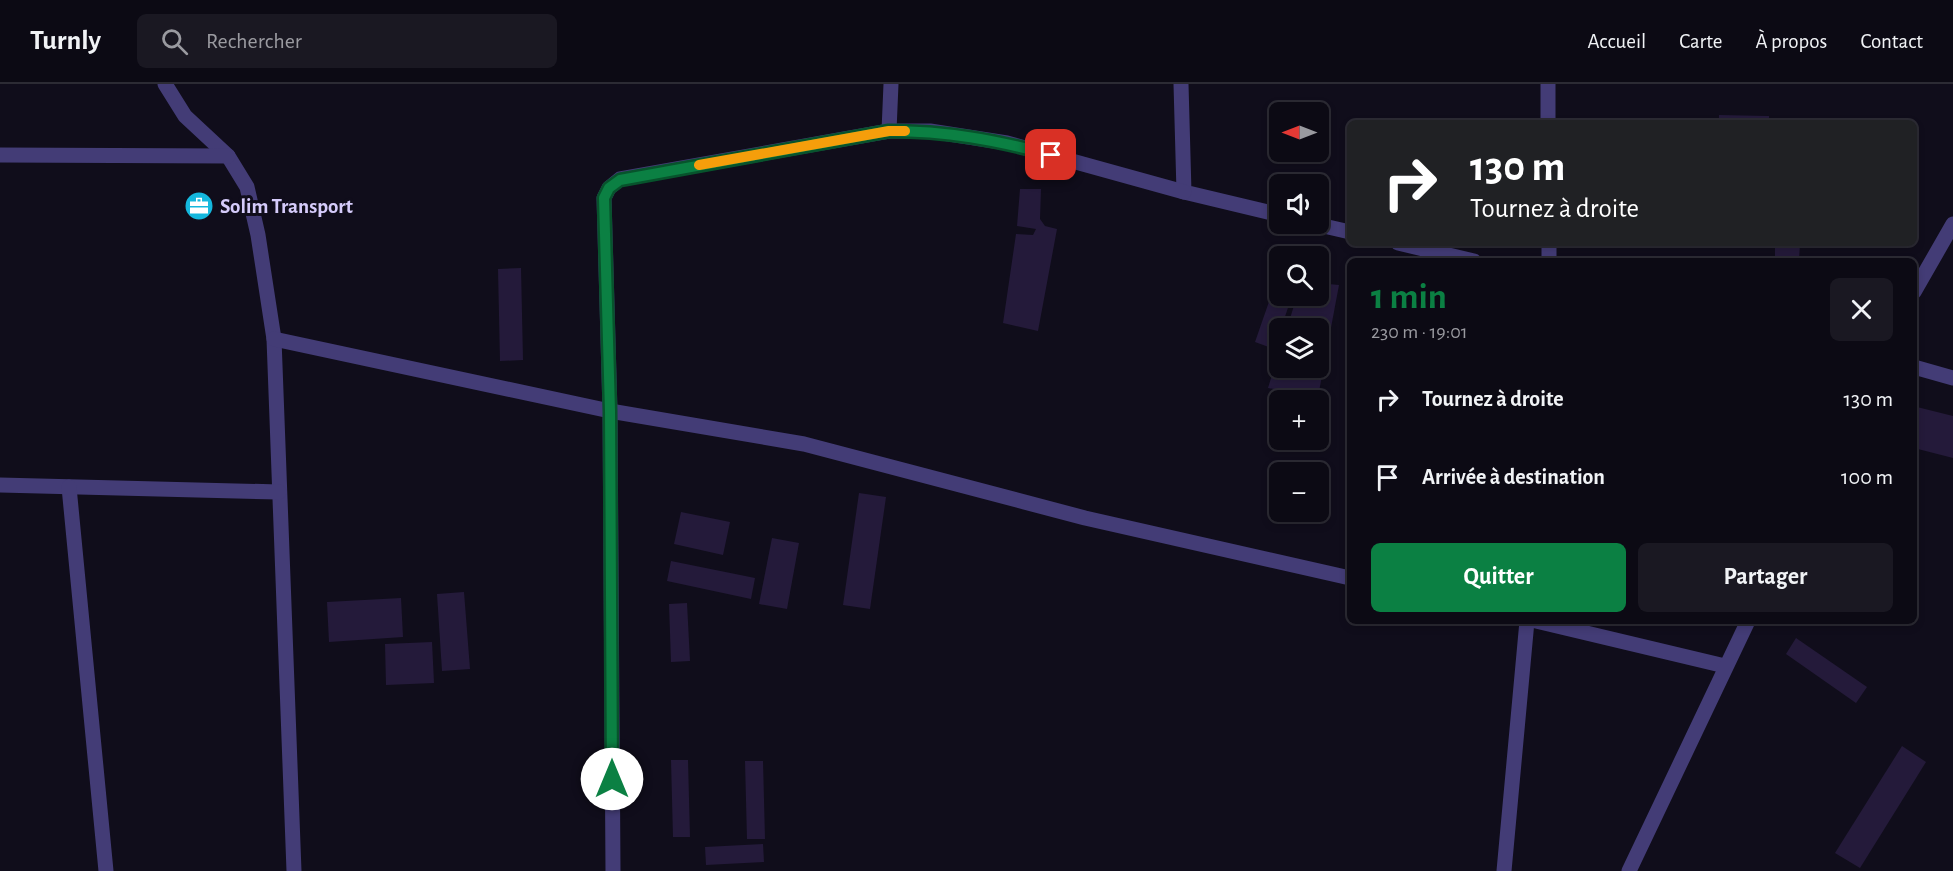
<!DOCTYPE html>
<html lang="fr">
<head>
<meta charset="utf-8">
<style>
	body { margin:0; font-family:"Alegreya Sans",sans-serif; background:#1a1822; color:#f1f3f6; height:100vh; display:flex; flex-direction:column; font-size:22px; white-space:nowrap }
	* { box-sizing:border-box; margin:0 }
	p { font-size:20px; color:#9a9aa0 }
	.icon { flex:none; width:33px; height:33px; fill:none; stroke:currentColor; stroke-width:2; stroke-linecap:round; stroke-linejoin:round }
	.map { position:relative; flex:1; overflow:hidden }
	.sheet { position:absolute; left:1347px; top:174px; width:570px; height:366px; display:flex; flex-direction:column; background:#0c0a14; border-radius:9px; box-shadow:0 3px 9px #0003,0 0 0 2px #2c2b34 }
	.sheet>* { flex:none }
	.guide { position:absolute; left:1347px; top:36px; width:570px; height:126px; border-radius:9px; box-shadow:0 3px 9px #0003,0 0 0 2px #2c2b34; background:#202124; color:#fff; overflow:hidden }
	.needle { width:39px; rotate:270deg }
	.controls { position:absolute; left:1269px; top:18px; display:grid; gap:12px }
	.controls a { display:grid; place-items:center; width:60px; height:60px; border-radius:9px; background:#0c0a14; box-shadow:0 3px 9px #0003,0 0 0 2px #2c2b34; font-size:30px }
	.pin { position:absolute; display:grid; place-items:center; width:51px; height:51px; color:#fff; margin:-26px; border-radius:12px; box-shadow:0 3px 9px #0006 }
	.me { position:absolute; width:66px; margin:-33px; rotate:0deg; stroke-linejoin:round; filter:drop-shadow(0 0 4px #0008) }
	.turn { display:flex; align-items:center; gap:21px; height:126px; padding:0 24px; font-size:27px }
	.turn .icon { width:78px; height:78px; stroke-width:2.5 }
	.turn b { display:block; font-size:42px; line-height:51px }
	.round { display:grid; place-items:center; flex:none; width:63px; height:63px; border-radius:9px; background:#1a1822 }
	.summary { display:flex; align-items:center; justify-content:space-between; height:102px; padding:0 24px }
	h1 { font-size:36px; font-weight:700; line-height:45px; color:#0b8043 }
	.button { display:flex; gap:12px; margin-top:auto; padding:12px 24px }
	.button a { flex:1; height:69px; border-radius:9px; background:#0b8043; color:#fff; font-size:24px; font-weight:700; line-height:69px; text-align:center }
	.button a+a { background:#1a1822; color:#f1f3f6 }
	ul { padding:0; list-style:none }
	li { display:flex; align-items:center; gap:18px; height:78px; padding:0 24px }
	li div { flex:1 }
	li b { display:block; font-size:22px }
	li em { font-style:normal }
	header { display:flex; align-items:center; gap:36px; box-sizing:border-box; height:84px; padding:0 30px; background:#0c0a14; border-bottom:2px solid #2c2b34 }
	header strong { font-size:28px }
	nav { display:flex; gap:33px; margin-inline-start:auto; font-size:21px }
	.search { width:420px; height:54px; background:#1a1822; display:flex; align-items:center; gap:15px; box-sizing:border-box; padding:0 21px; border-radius:9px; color:#9a9aa0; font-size:22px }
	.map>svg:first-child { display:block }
	.building { fill:#241a3a }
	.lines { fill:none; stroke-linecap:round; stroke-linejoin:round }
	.street { stroke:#433c76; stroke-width:15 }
	.route-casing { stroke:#07532c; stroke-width:15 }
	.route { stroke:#0b8043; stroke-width:10 }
	.slow { stroke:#f59e0b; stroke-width:10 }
	.labels { text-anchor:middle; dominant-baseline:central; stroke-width:6; stroke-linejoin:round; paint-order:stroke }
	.poi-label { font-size:21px; font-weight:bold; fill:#d5cbfa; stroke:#100d1b; text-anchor:start }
</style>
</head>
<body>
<header>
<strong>Turnly</strong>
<div class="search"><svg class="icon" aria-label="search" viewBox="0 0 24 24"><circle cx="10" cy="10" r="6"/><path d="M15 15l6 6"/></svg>Rechercher</div>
<nav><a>Accueil</a><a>Carte</a><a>À propos</a><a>Contact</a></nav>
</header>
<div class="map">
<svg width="1953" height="787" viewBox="0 0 1953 787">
	<rect width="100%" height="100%" fill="#100d1b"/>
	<!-- building -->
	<g class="building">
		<polygon points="1719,31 1769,32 1769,39 1719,39"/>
		<polygon points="1619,34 1672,37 1672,39 1619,39"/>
		<polygon points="1020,105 1041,105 1040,135 1045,142 1057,145 1038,247 1003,239 1016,150 1033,151 1036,145 1017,142"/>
		<polygon points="1775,159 1800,159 1799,177 1775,176"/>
		<polygon points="1286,164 1305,171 1305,172 1284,172"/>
		<polygon points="521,184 523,276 500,277 498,185"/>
		<polygon points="1280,186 1280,212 1292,212 1274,265 1255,258"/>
		<polygon points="1318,199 1339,201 1318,313 1268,304 1279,268 1280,284 1318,284 1318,244 1287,244 1297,212 1318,212"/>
		<polygon points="1917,323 1953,332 1953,374 1914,364 1914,332"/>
		<polygon points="859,409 886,413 870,525 843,521"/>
		<polygon points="681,428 730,438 723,471 674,460"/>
		<polygon points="772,454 799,459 787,525 759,520"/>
		<polygon points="671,477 755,494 751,515 667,497"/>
		<polygon points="464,508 470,585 442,587 437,510"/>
		<polygon points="401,514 403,553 329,558 327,518"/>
		<polygon points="687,519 690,577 671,578 669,520"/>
		<polygon points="1796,554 1867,603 1856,619 1786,570"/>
		<polygon points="432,558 434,599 386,601 385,560"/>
		<polygon points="1902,662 1926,678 1860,784 1835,769"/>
		<polygon points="671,676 688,676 690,753 673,753"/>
		<polygon points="745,677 763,677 765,755 747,755"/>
		<polygon points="763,760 764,778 706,781 705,763"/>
	</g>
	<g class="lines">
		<!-- street -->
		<g class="street">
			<polyline points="165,0 185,32 228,72 247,103 258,151 274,255 294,787"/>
			<polyline points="1181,0 1184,108 1280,131"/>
			<polyline points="1548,0 1548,39"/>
			<polyline points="889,47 891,0"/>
			<polyline points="0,71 228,72"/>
			<polyline points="1315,140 1350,148"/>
			<polyline points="1398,159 1474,177"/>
			<polyline points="1549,159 1549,177"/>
			<polyline points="1914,208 1953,140"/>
			<polyline points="274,255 610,327 804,360 1085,434 1350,494"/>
			<polyline points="1914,283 1953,294"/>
			<polyline points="0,401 279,408"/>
			<polyline points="69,403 106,787"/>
			<polyline points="1536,537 1725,582"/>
			<polyline points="613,787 610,327 604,114 609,104 620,95 889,47 930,47 1007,59 1184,108"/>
			<polyline points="1504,787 1527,537"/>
			<polyline points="1629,787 1748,537"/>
		</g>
	</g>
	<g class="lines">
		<!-- route casing -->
		<g class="route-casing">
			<path id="route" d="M 612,695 L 610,327 L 604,114 L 609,104 L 620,96 L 889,47 C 946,47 996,56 1051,71"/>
		</g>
		<!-- route -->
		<use href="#route" class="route"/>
		<!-- slow -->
		<polyline class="slow" points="699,81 889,47 905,47"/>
	</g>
	<!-- icons -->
	<defs>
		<g id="office-disc" transform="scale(1.5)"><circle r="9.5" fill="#14b7dd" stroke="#100d1b"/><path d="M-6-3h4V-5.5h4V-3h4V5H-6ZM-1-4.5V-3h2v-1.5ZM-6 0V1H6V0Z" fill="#fff"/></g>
	</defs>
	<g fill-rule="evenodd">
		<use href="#office-disc" x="199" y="122"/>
	</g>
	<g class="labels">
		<!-- poi labels -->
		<g class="poi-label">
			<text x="220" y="122">Solim Transport</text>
		</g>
	</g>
</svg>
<div class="controls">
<a><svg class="needle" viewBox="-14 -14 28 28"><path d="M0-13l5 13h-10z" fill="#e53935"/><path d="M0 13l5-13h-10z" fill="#9a9aa0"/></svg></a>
<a><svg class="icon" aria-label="sound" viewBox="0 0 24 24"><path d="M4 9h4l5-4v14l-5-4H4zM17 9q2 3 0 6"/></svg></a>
<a><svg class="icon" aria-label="search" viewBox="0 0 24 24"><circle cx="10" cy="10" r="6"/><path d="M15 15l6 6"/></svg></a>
<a><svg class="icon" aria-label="layers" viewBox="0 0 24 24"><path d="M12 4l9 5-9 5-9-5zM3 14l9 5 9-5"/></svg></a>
<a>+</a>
<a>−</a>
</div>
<div class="pin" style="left:1051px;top:71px;background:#d93025"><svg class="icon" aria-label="arrive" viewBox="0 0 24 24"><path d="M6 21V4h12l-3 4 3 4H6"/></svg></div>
<svg class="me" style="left:612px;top:695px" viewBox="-20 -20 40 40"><circle r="19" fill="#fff"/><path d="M0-13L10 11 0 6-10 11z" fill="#0b8043"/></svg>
<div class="guide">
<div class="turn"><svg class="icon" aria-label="right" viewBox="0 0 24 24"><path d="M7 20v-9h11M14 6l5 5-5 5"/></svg><div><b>130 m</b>Tournez à droite</div></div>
</div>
<section class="sheet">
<div class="summary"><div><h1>1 min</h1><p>230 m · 19:01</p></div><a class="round"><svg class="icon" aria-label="close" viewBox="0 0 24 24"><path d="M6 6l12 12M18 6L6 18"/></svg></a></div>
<ul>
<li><svg class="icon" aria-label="right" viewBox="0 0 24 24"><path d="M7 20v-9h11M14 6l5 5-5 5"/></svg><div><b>Tournez à droite</b></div><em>130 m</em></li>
<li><svg class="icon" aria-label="arrive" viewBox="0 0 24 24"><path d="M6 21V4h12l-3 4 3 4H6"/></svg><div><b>Arrivée à destination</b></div><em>100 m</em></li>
</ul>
<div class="button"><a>Quitter</a><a>Partager</a></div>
</section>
</div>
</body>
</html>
